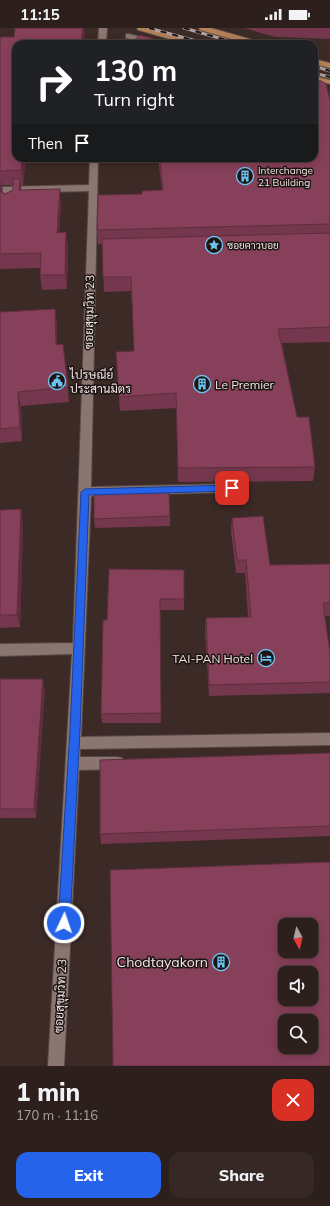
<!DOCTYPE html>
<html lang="en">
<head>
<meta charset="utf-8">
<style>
	body { margin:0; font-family:Mulish,Sarabun,sans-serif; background:#352825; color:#f1f3f6; height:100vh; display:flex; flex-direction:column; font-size:15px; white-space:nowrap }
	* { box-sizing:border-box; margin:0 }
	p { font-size:13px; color:#a7a3a3 }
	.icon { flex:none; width:22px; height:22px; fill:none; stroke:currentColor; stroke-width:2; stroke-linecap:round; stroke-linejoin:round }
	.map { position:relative; height:1038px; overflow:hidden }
	.side { display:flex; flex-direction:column; background:#2d201c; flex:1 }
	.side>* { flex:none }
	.guide { position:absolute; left:12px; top:12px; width:306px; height:122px; border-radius:12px; box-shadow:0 2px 10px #0003,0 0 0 1px #483e3b; background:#202124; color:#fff; overflow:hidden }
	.needle { width:26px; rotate:172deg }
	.buttons { position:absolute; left:278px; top:890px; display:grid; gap:8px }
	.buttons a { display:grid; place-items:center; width:40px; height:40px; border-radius:8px; background:#2d201c; box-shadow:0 2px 10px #0003,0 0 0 1px #483e3b; font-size:20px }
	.pin { position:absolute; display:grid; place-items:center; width:34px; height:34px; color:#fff; margin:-17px; border-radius:8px; box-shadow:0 2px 6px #0006 }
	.me { position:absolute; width:44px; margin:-22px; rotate:3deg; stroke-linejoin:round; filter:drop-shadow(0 0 3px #0008) }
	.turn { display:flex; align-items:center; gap:14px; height:84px; padding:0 16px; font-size:18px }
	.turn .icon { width:52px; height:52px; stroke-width:2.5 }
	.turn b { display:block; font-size:28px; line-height:34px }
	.then { display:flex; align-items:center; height:38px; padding:0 16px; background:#0003; gap:8px; font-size:15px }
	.round { display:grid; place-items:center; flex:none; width:42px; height:42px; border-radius:12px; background:#352825 }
	.headline { display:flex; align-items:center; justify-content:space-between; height:68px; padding:0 16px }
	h1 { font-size:24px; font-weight:800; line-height:30px }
	.action { display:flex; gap:8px; margin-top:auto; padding:8px 16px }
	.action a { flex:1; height:46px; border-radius:12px; background:#2563eb; color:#fff; font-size:16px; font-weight:800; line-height:46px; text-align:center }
	.action a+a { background:#352825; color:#f1f3f6 }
	.status { display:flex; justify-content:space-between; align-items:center; height:28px; padding:0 20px; background:#2d201c; direction:ltr }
	.status svg { height:11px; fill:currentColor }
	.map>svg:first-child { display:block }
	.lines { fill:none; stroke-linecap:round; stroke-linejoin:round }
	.minor-casing { stroke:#594946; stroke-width:2 }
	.major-casing { stroke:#594946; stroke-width:2 }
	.minor { fill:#8b7571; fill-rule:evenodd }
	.major { fill:#b38057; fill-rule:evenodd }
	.rail-casing { stroke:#afa09e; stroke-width:3 }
	.rail { stroke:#1d1513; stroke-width:2; stroke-dasharray:6; stroke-linecap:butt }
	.wall { fill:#74374d; fill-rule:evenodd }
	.shaded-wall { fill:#5e2d3f }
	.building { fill:#87405a; stroke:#5e2d3f; fill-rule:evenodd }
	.route { fill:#2563eb; stroke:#184099 }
	.labels { text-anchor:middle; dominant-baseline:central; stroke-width:3; stroke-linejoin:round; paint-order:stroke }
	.far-poi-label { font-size:10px; fill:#f3e6e4; stroke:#1d1513; text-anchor:start }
	.street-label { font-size:12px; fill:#f3e6e4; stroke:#1d1513 }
	.poi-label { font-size:12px; fill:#f3e6e4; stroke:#1d1513; text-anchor:start }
	.near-poi-label { font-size:14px; fill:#f3e6e4; stroke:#1d1513; text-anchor:end }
</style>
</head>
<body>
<div class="status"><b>11:15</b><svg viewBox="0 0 49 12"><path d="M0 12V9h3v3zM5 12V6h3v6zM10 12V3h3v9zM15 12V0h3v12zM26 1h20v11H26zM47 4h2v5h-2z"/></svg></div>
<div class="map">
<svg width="330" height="1038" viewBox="0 0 330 1038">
	<rect width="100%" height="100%" fill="#3c2a26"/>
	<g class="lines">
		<!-- minor casing -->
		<g class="minor-casing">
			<g id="minor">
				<polygon points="99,0 107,0 106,16 98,16"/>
				<polygon points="126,6 129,6 161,14 162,16 149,16 126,10"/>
				<polygon points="90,130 98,130 91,459 232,456 236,457 238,460 236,463 232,464 91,468 81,709 330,705 330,717 80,721 80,729 117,729 122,730 124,735 122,740 117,741 79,742 64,1038 48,1038 72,626 0,628 0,616 73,615 89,163 0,165 0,159 89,157"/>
			</g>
		</g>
		<!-- major casing -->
		<g class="major-casing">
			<g id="major">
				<polygon points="137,0 149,0 199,14 200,16 187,16 138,2"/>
				<polygon points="199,0 211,0 260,14 261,16 249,16 200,2"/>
				<polygon points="314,31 330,35 330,40 314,36"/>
				<polygon points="314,48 330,52 330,56 314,52"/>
			</g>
		</g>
		<!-- minor -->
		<use href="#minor" class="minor"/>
		<!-- major -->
		<use href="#major" class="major"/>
		<!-- rail casing -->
		<g class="rail-casing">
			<g id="rail">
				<polyline points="149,0 207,16"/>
				<polyline points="184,0 240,16"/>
				<polyline points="314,38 330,43"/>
				<polyline points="314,45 330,49"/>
			</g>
		</g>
		<!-- rail -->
		<use href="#rail" class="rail"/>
	</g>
	<!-- wall -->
	<g class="wall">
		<polygon points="244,0 330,0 330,11 275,9"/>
		<path d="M 85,4 L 16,16 L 16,130 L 26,130 L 23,157 L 21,157 L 21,162 L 61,176 L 59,205 L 68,219 L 67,261 L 42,262 L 40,247 L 40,240 L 0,241 L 0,9 L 14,9 ZM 2,157 L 13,157 L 13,162 L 5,166 L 3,165 Z"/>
		<polygon points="330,72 330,314 282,315 297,389 315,439 313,453 178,454 176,380 120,383 116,324 134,323 132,263 104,264 102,216 98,216 97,202 142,166 162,162 158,130 314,130"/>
		<polygon points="0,281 0,284 55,281 57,296 57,317 63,316 69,374 21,378 22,413 0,415"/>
		<polygon points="0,482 23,495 20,599 0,600"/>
		<polygon points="170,488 170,498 95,500 94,491"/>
		<polygon points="232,490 270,537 330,536 330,588 325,588 330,624 330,665 209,668 205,603 206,590 248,589 245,545 236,545 231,503"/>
		<polygon points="109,541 184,571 184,582 160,582 161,695 102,695 101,686 107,592"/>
		<polygon points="0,651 45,661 36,790 0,790"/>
		<polygon points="330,725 330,808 101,816 100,806"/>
	</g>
	<!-- shaded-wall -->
	<g class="shaded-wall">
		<polygon points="83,0 84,0 85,4 84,16 81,16"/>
		<polygon points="22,130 26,130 23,157 21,142"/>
		<polygon points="20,151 22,165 19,162"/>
		<polygon points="1,152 3,166 0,166 0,159"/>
		<polygon points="60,161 61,176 58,220 57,205"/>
		<polygon points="66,204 68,219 67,261 65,247"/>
		<polygon points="55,281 57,296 57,332 56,317"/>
		<polygon points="18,364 21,378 22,413 20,399"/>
		<polygon points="21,481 23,495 20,599 17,587"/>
		<polygon points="43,651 45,661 36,790 34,781"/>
	</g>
	<!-- building -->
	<g class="building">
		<polygon points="15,0 83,0 81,16 16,16 16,130 22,130 21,142 0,143 0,9 14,9"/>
		<polygon points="140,7 173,16 130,16"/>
		<polygon points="314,51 321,53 326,56 330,72 330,196 97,202 98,167 142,166 142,163 163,162 160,130 314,130"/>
		<polygon points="13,151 20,151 19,162 60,161 57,205 66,204 65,247 40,247 41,225 0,226 0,163 5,166 13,162"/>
		<polygon points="330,205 330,299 278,301 297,389 309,389 315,439 178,440 176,365 119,369 116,324 134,323 131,249 103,249 102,211"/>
		<polygon points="55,281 56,317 63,316 68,359 18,364 20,399 0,401 0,284"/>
		<polygon points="169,464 170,488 94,491 94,466"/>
		<polygon points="21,481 17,587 0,587 0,482"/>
		<polygon points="263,488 270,537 330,536 330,575 323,575 330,624 330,654 209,657 206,590 251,589 246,532 237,532 232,490"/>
		<polygon points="109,541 184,542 184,571 160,571 161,685 101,686 103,592 107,592"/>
		<polygon points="0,651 43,651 34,781 0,781"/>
		<polygon points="330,725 330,798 100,806 100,732"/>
		<path d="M 330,834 L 330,1038 L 113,1038 L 110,842 ZM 285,897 L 311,897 L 311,923 L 285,923 ZM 285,945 L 311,945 L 311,971 L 285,971 ZM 285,993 L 311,993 L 311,1019 L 285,1019 Z"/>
	</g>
	<!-- route -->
	<polygon class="route" points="232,457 237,460 232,463 89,467 80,702 70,895 68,899 64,901 60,899 58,895 70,702 81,464 85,461"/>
	<!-- icons -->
	<defs>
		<g id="building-ring" transform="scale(0.9)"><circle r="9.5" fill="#1d1513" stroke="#6bc3f2" stroke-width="1.5"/><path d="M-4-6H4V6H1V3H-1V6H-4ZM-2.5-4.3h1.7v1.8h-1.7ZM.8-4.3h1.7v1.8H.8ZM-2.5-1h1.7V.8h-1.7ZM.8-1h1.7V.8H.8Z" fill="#6bc3f2"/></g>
		<g id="sight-ring" transform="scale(0.9)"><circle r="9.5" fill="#1d1513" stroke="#6bc3f2" stroke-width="1.5"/><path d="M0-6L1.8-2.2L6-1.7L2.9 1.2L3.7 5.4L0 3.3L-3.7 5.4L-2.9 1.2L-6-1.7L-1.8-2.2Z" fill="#6bc3f2"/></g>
		<g id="civic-ring" transform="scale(0.9)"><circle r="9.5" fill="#1d1513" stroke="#6bc3f2" stroke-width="1.5"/><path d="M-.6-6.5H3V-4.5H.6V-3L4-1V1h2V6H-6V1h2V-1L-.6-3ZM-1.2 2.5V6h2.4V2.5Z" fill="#6bc3f2"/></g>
		<g id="hotel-ring" transform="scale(0.9)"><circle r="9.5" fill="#1d1513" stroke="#6bc3f2" stroke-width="1.5"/><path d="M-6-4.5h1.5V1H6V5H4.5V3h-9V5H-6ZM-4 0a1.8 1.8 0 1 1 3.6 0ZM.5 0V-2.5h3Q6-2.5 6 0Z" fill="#6bc3f2"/></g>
	</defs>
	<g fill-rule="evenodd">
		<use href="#building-ring" x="245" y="148"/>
		<use href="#sight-ring" x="214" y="217"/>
		<use href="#civic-ring" x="57" y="353"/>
		<use href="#building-ring" x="202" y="356"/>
		<use href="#hotel-ring" x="266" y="630"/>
		<use href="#building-ring" x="221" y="934"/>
	</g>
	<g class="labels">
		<!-- far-poi labels -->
		<g class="far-poi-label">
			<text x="258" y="142">Interchange<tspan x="258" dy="12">21 Building</tspan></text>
			<text x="227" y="217">ซอยคาวบอย</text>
		</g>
		<!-- street labels -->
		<g class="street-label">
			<text transform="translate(89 284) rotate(-89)">ซอยสุขุมวิท 23</text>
			<text transform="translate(60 968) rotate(-87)">ซอยสุขุมวิท 23</text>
		</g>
		<!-- poi labels -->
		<g class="poi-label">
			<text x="70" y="346">ไปรษณีย์<tspan x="70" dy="14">ประสานมิตร</tspan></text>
			<text x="215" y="356">Le Premier</text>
			<text x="253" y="630" text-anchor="end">TAI-PAN Hotel</text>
		</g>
		<!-- near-poi labels -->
		<g class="near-poi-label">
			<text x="208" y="934">Chodtayakorn</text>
		</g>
	</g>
</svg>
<div class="buttons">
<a><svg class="needle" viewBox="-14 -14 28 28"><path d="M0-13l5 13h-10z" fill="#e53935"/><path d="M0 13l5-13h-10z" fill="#a7a3a3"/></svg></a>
<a><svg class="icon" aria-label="sound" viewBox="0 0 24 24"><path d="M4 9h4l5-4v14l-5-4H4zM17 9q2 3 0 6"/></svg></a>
<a><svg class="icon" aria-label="search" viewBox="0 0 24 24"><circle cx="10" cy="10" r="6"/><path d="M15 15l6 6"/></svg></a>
</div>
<div class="pin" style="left:232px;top:460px;background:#d93025"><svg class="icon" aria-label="arrive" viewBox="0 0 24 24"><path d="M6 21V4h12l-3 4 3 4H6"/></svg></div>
<svg class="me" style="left:64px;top:895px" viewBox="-20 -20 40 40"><circle r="17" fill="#2563eb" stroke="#fff" stroke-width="3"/><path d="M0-11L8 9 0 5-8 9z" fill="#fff"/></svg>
<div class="guide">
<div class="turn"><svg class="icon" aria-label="right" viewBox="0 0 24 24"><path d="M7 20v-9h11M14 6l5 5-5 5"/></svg><div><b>130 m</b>Turn right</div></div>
<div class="then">Then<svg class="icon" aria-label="arrive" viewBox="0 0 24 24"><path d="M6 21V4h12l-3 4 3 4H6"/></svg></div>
</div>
</div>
<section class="side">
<div class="headline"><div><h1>1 min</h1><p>170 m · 11:16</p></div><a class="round" style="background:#d93025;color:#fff"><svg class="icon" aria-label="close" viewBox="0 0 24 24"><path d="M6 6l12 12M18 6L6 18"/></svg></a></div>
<div class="action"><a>Exit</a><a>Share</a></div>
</section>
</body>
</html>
